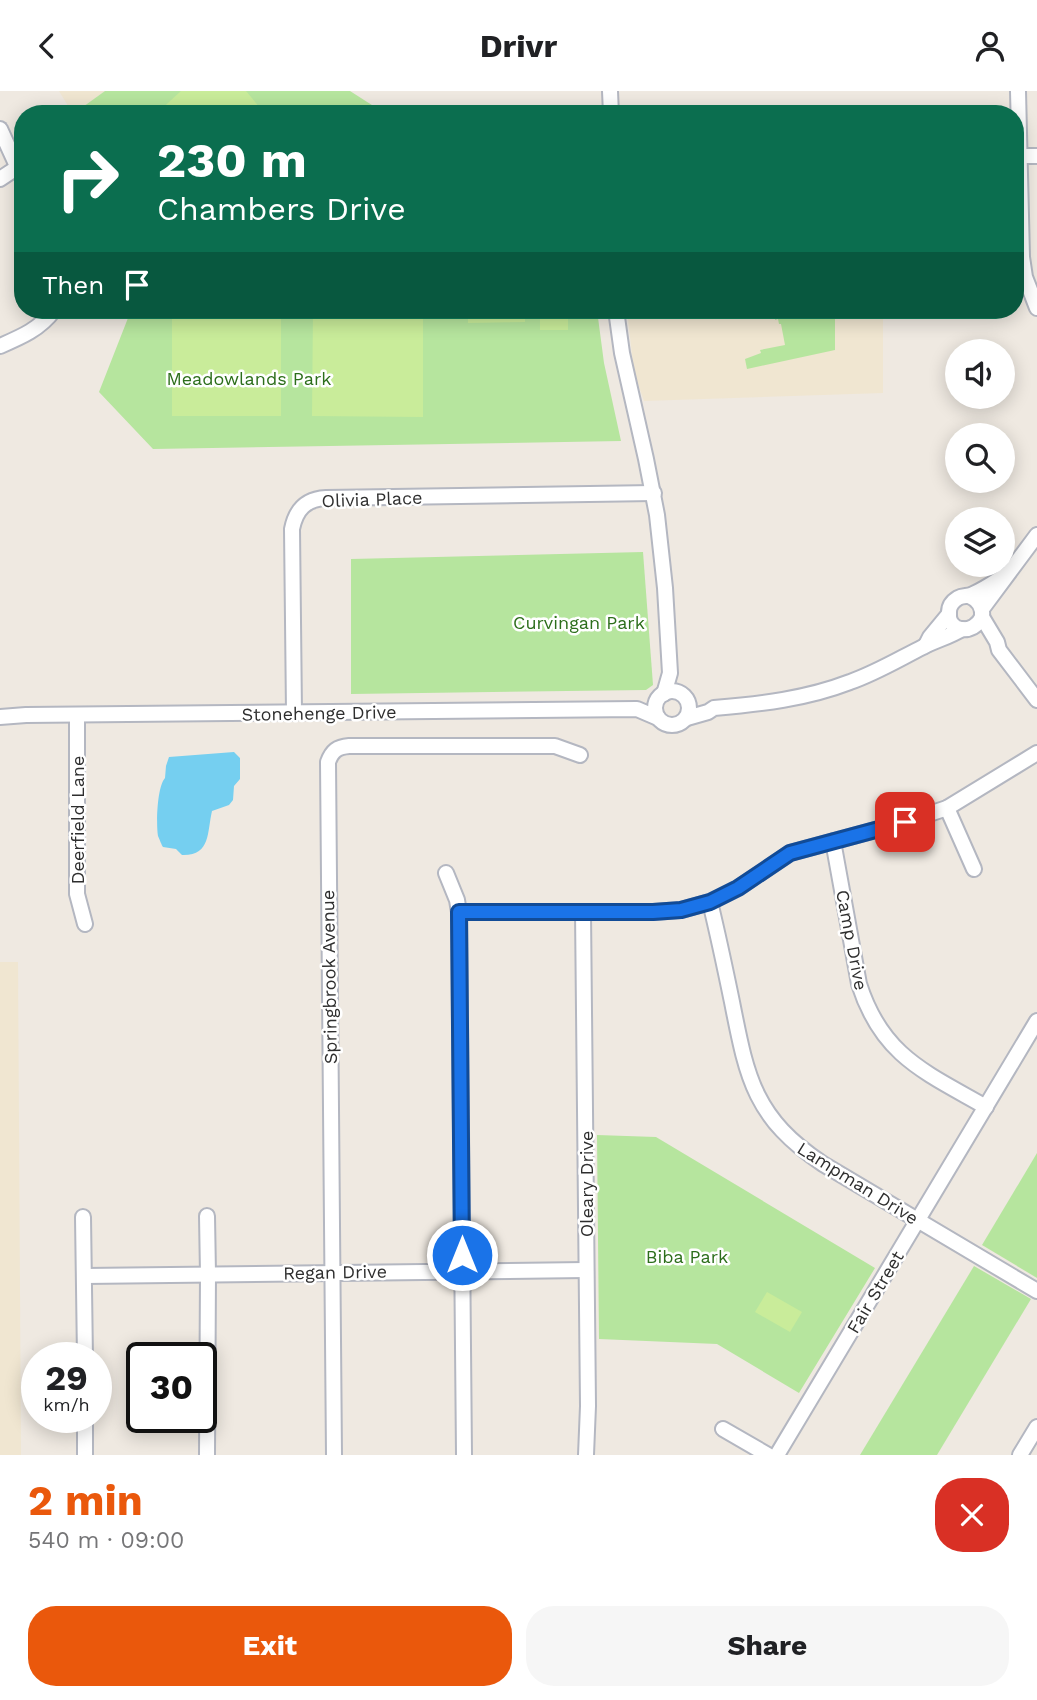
<!DOCTYPE html>
<html lang="en">
<head>
<meta charset="utf-8">
<style>
	body { margin:0; font-family:"Work Sans",sans-serif; background:#f6f6f6; color:#202124; height:100vh; display:flex; flex-direction:column; font-size:26px; white-space:nowrap }
	* { box-sizing:border-box; margin:0 }
	p { font-size:23px; color:#757577 }
	.icon { flex:none; width:38px; height:38px; fill:none; stroke:currentColor; stroke-width:2; stroke-linecap:round; stroke-linejoin:round }
	.map { position:relative; height:1364px; overflow:hidden }
	.sheet { display:flex; flex-direction:column; background:#fff; flex:1 }
	.sheet>* { flex:none }
	.hud { position:absolute; left:14px; top:14px; width:1010px; height:214px; border-radius:28px; box-shadow:0 4px 18px #0003; background:#0b6e4f; color:#fff; overflow:hidden }
	.tools { position:absolute; left:945px; top:248px; display:grid; gap:14px }
	.tools a { display:grid; place-items:center; width:70px; height:70px; border-radius:50%; background:#fff; box-shadow:0 4px 18px #0003; font-size:35px }
	.speed { position:absolute; left:21px; top:1251px; display:flex; gap:14px; font-size:35px; font-weight:700; text-align:center }
	.speed>* { display:grid; place-content:center; width:91px; height:91px; border-radius:50%; background:#fff; box-shadow:0 4px 18px #0003; line-height:1 }
	.speed small { font-size:18px; font-weight:400 }
	.speed .limit { border:4px solid #111; border-radius:10px; background:#fff; color:#111 }
	.pin { position:absolute; display:grid; place-items:center; width:60px; height:60px; color:#fff; margin:-30px; border-radius:14px; box-shadow:0 4px 10px #0006 }
	.me { position:absolute; width:77px; margin:-38px; rotate:0deg; stroke-linejoin:round; filter:drop-shadow(0 0 5px #0008) }
	.turn { display:flex; align-items:center; gap:24px; height:147px; padding:0 28px; font-size:32px }
	.turn .icon { width:91px; height:91px; stroke-width:2.5 }
	.turn b { display:block; font-size:49px; line-height:60px }
	.then { display:flex; align-items:center; height:66px; padding:0 28px; background:#0003; gap:14px; font-size:26px }
	.round { display:grid; place-items:center; flex:none; width:74px; height:74px; border-radius:28px; background:#f6f6f6 }
	.overview { display:flex; align-items:center; justify-content:space-between; height:119px; padding:0 28px }
	h1 { font-size:42px; font-weight:700; line-height:52px; color:#ea580c }
	.primary-button { display:flex; gap:14px; margin-top:auto; padding:14px 28px }
	.primary-button a { flex:1; height:80px; border-radius:28px; background:#ea580c; color:#fff; font-size:28px; font-weight:700; line-height:80px; text-align:center }
	.primary-button a+a { background:#f6f6f6; color:#202124 }
	header { display:flex; justify-content:space-between; align-items:center; height:91px; padding:0 28px; background:#fff; font-size:32px; font-weight:700 }
	.map>svg:first-child { display:block }
	.education { fill:#f0e6d1 }
	.green { fill:#b6e59e }
	.pitch { fill:#c9ec9a }
	.water { fill:#75cff0 }
	.lines { fill:none; stroke-linecap:round; stroke-linejoin:round }
	.minor-casing { stroke:#b4b7c1; stroke-width:18 }
	.minor { stroke:#fff; stroke-width:14 }
	.route-casing { stroke:#114b97; stroke-width:18 }
	.route { stroke:#1a73e8; stroke-width:12 }
	.labels { text-anchor:middle; dominant-baseline:central; stroke-width:5; stroke-linejoin:round; paint-order:stroke }
	.park-label { font-size:18px; fill:#2c6e1b; stroke:#fff }
	.street-label { font-size:18px; fill:#2e2e2e; stroke:#fff }
</style>
</head>
<body>
<header><svg class="icon" aria-label="back" viewBox="0 0 24 24"><path d="M15 5l-7 7 7 7"/></svg>Drivr<svg class="icon" aria-label="person" viewBox="0 0 24 24"><circle cx="12" cy="8" r="4"/><path d="M4 21q1-7 8-7t8 7"/></svg></header>
<div class="map">
<svg width="1037" height="1364" viewBox="0 0 1037 1364">
	<rect width="100%" height="100%" fill="#efe9e1"/>
	<!-- education -->
	<g class="education">
		<polygon points="59,0 105,0 73,23"/>
		<polygon points="627,219 883,219 883,302 644,310 634,282"/>
		<polygon points="0,871 18,871 21,1364 0,1364"/>
	</g>
	<!-- green -->
	<g class="green">
		<polygon points="105,0 350,0 386,23 73,23"/>
		<polygon points="128,219 597,219 604,272 621,350 153,358 99,301 128,227"/>
		<polygon points="775,219 835,219 835,259 747,278 745,268 761,262 760,259 785,254 781,233 779,233 778,228 775,229"/>
		<polygon points="643,461 653,594 646,599 351,603 351,468"/>
		<polygon points="597,1044 656,1046 875,1177 799,1302 717,1253 599,1248"/>
		<polygon points="1037,1062 1037,1187 982,1154"/>
		<polygon points="974,1175 1031,1208 937,1364 860,1364"/>
	</g>
	<!-- pitch -->
	<g class="pitch">
		<polygon points="181,0 246,0 265,23 156,23"/>
		<rect x="172" y="219" width="109" height="106"/>
		<polygon points="313,219 423,219 423,326 312,325"/>
		<polygon points="468,219 525,219 525,231 468,232"/>
		<rect x="540" y="219" width="28" height="20"/>
		<polygon points="767,1201 802,1221 790,1241 755,1221"/>
	</g>
	<!-- water -->
	<path class="water" d="M 234,661 L 240,667 L 240,688 L 234,695 L 233,709 L 229,714 L 212,720 C 207,741 211,765 182,764 L 176,758 L 163,756 C 162,755 159,747 158,745 C 156,733 157,696 165,687 L 166,675 L 169,666 Z"/>
	<g class="lines">
		<!-- minor casing -->
		<g class="minor-casing">
			<g id="minor">
				<polyline points="610,0 611,23"/>
				<polyline points="1018,0 1022,166 1025,186 1037,217"/>
				<polyline points="0,38 23,88"/>
				<polyline points="1020,65 1037,65"/>
				<polyline points="0,88 18,76"/>
				<polyline points="616,219 622,262 646,368 657,424 665,497 670,582 664,603"/>
				<path d="M 0,255 C 21,246 40,238 54,219"/>
				<path d="M 969,505 C 979,509 983,516 982,526 C 974,544 947,542 949,521 C 949,515 953,510 958,507 C 963,504 968,506 973,503 C 985,498 996,490 1007,483"/>
				<polyline points="982,518 1037,444"/>
				<polyline points="982,526 997,551 999,559 1037,609"/>
				<polyline points="926,554 930,546 949,523"/>
				<circle cx="672" cy="617" r="17"/>
				<path d="M 294,622 L 292,438 C 296,418 306,408 326,407 L 654,402"/>
				<polyline points="77,624 77,803 85,833"/>
				<polyline points="0,626 26,624 637,618 658,627"/>
				<path d="M 687,627 L 708,621 L 714,617 C 761,613 806,608 850,591 C 876,582 899,568 923,556 C 936,549 949,546 962,538"/>
				<polyline points="947,717 974,778"/>
				<path d="M 833,750 L 859,893 C 882,965 925,981 986,1016"/>
				<polyline points="446,782 457,809 459,821 464,1364"/>
				<path d="M 710,811 C 718,844 725,877 732,911 C 747,987 754,1027 823,1073 L 1037,1200"/>
				<polyline points="459,821 653,821 681,819 710,811 738,797 790,762 905,731 947,717 1037,662"/>
				<polyline points="583,821 588,1315 586,1364"/>
				<polyline points="83,1126 85,1267"/>
				<polyline points="85,1185 586,1179"/>
				<polyline points="85,1326 85,1364"/>
				<polyline points="723,1338 768,1364"/>
				<polyline points="207,1364 208,1183 207,1125"/>
				<path d="M 334,1364 L 328,671 C 332,660 337,656 349,655 L 555,655 L 580,664"/>
				<polyline points="777,1364 1037,930"/>
				<polyline points="1020,1364 1037,1336"/>
			</g>
		</g>
		<!-- minor -->
		<use href="#minor" class="minor"/>
	</g>
	<g class="lines">
		<!-- route casing -->
		<g class="route-casing">
			<polyline id="route" points="462,1164 459,821 653,821 681,819 710,811 738,797 790,762 905,731"/>
		</g>
		<!-- route -->
		<use href="#route" class="route"/>
	</g>
	<g class="labels">
		<!-- park labels -->
		<g class="park-label">
			<text x="249" y="287">Meadowlands Park</text>
			<text x="579" y="531">Curvingan Park</text>
			<text x="687" y="1165">Biba Park</text>
		</g>
		<!-- street labels -->
		<g class="street-label">
			<text transform="translate(372 408) rotate(-2)">Olivia Place</text>
			<text transform="translate(319 622) rotate(-1)">Stonehenge Drive</text>
			<text transform="translate(77 729) rotate(-90)">Deerfield Lane</text>
			<text transform="translate(852 849) rotate(79)">Camp Drive</text>
			<text transform="translate(329 886) rotate(-91)">Springbrook Avenue</text>
			<text transform="translate(858 1092) rotate(32)">Lampman Drive</text>
			<text transform="translate(586 1093) rotate(-90)">Oleary Drive</text>
			<text transform="translate(335 1181) rotate(-1)">Regan Drive</text>
			<text transform="translate(875 1201) rotate(-59)">Fair Street</text>
		</g>
	</g>
</svg>
<div class="tools">
<a><svg class="icon" aria-label="sound" viewBox="0 0 24 24"><path d="M4 9h4l5-4v14l-5-4H4zM17 9q2 3 0 6"/></svg></a>
<a><svg class="icon" aria-label="search" viewBox="0 0 24 24"><circle cx="10" cy="10" r="6"/><path d="M15 15l6 6"/></svg></a>
<a><svg class="icon" aria-label="layers" viewBox="0 0 24 24"><path d="M12 4l9 5-9 5-9-5zM3 14l9 5 9-5"/></svg></a>
</div>
<div class="speed"><div>29<small>km/h</small></div><div class="limit">30</div></div>
<div class="pin" style="left:905px;top:731px;background:#d93025"><svg class="icon" aria-label="arrive" viewBox="0 0 24 24"><path d="M6 21V4h12l-3 4 3 4H6"/></svg></div>
<svg class="me" style="left:462px;top:1164px" viewBox="-20 -20 40 40"><circle r="17" fill="#1a73e8" stroke="#fff" stroke-width="3"/><path d="M0-11L8 9 0 5-8 9z" fill="#fff"/></svg>
<div class="hud">
<div class="turn"><svg class="icon" aria-label="right" viewBox="0 0 24 24"><path d="M7 20v-9h11M14 6l5 5-5 5"/></svg><div><b>230 m</b>Chambers Drive</div></div>
<div class="then">Then<svg class="icon" aria-label="arrive" viewBox="0 0 24 24"><path d="M6 21V4h12l-3 4 3 4H6"/></svg></div>
</div>
</div>
<section class="sheet">
<div class="overview"><div><h1>2 min</h1><p>540 m · 09:00</p></div><a class="round" style="background:#d93025;color:#fff"><svg class="icon" aria-label="close" viewBox="0 0 24 24"><path d="M6 6l12 12M18 6L6 18"/></svg></a></div>
<div class="primary-button"><a>Exit</a><a>Share</a></div>
</section>
</body>
</html>
